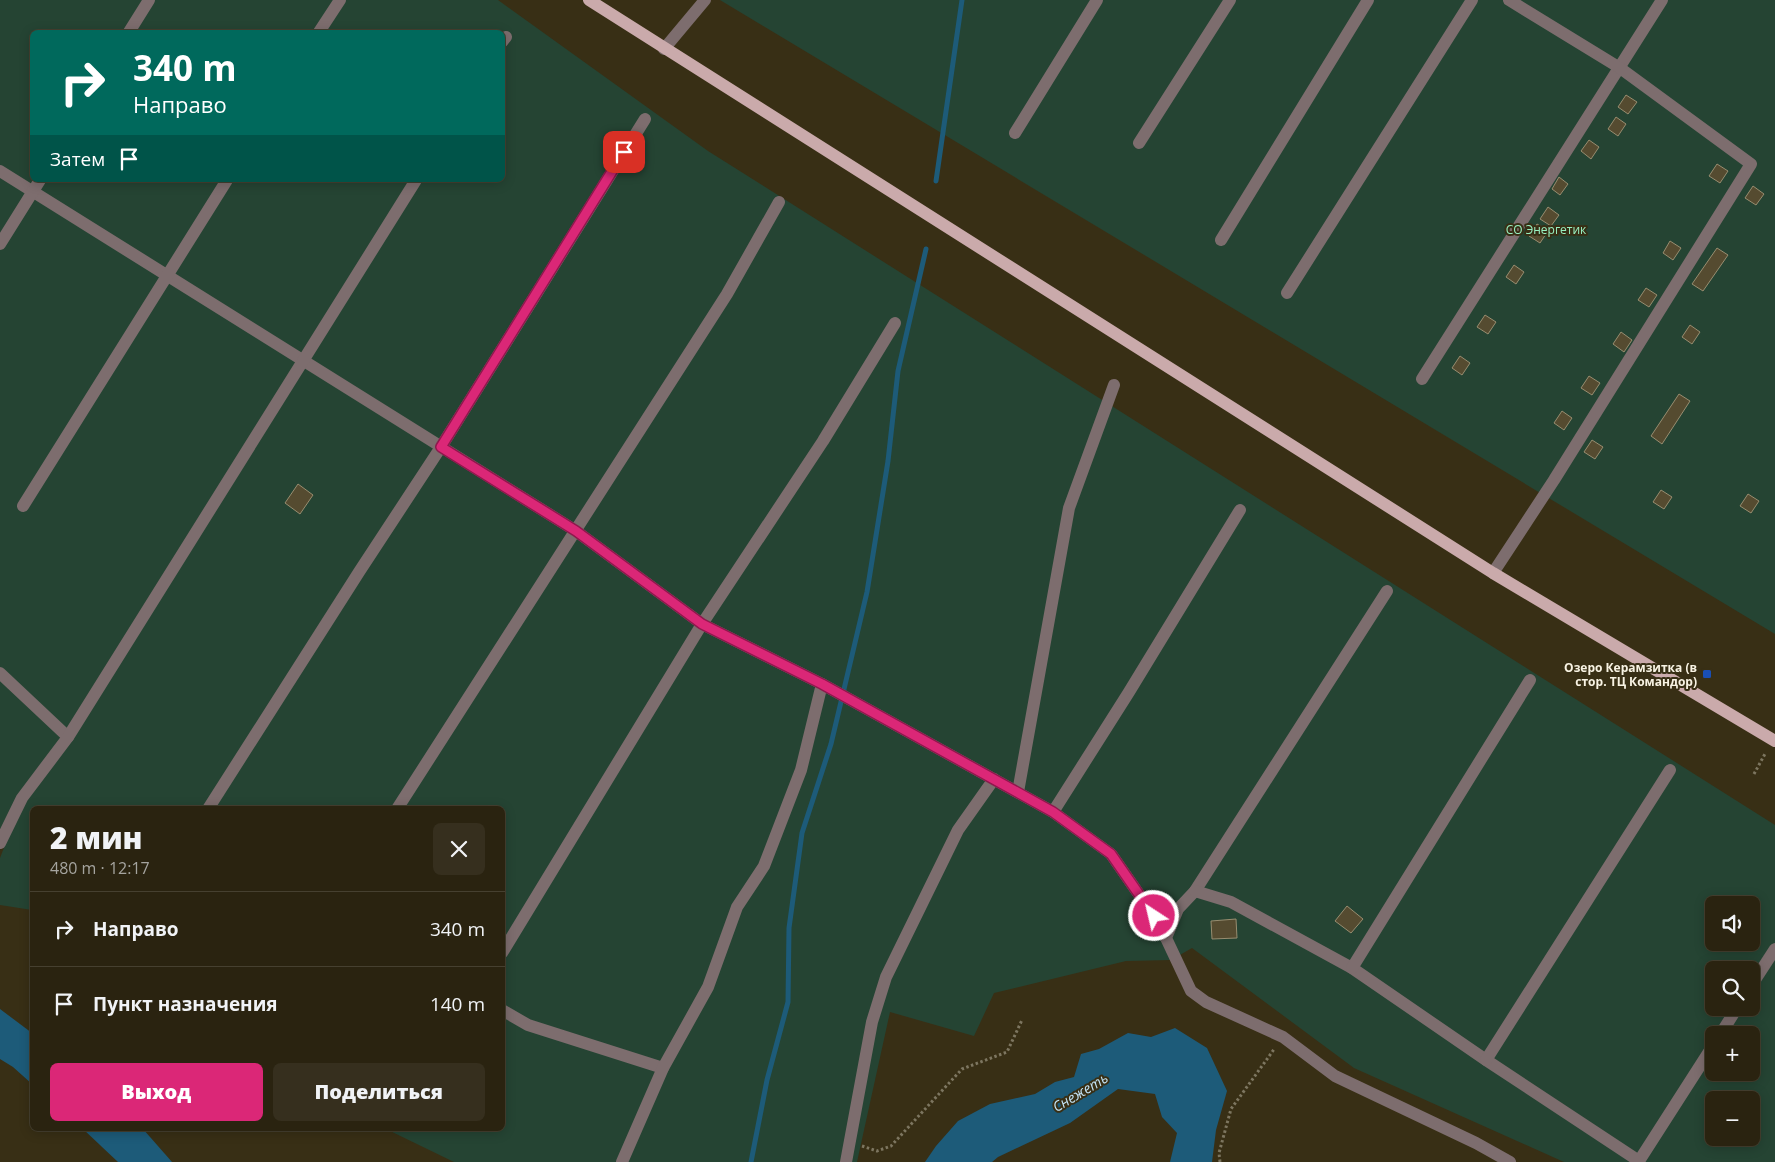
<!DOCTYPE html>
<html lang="ru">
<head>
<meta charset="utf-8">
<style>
	body { margin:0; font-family:"Open Sans",sans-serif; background:#362f1e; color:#f1f3f6; height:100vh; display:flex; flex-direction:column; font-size:19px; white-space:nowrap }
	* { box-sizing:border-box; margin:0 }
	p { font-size:16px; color:#a5a49f }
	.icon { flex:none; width:28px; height:28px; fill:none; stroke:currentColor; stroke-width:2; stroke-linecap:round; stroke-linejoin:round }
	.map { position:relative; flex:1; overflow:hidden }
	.details { position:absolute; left:30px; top:806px; width:475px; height:325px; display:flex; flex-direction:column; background:#2a2310; border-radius:8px; box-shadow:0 2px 12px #0003,0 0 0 1px #464030 }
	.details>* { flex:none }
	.banner { position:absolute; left:30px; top:30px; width:475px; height:152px; border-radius:8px; box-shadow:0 2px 12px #0003,0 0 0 1px #464030; background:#00695c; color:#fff; overflow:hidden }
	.controls { position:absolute; left:1705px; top:896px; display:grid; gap:10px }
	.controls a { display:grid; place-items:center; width:55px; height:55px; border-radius:8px; background:#2a2310; box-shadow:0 2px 12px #0003,0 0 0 1px #464030; font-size:25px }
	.pin { position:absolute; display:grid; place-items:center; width:42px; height:42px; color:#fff; margin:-21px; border-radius:10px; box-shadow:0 2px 8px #0006 }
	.me { position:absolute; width:55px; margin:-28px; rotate:325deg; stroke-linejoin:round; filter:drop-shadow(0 0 4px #0008) }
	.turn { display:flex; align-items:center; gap:18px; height:105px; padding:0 20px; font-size:22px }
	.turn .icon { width:65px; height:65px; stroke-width:2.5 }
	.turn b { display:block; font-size:35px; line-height:42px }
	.then { display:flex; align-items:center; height:48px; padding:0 20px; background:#0003; gap:10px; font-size:19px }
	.round { display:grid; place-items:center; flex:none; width:52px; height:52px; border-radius:8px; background:#362f1e }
	.summary { display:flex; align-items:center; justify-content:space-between; height:85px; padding:0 20px }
	h1 { font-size:30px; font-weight:800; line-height:38px }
	.cta { display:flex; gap:10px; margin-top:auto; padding:10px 20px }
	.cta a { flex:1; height:58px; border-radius:8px; background:#db2777; color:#fff; font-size:20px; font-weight:800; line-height:58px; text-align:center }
	.cta a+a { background:#362f1e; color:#f1f3f6 }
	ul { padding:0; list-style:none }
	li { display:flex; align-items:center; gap:15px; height:75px; padding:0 20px; border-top:1px solid #464030 }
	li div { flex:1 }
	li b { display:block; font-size:19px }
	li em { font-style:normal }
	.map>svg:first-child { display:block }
	.green { fill:#254433; fill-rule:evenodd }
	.water { fill:#1d5b79 }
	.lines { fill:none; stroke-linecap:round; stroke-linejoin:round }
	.stream { stroke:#1d5b79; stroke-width:5 }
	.building { fill:#554b30; stroke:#978d70 }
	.path { stroke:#7d7660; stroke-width:3; stroke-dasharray:2.5 2.5; stroke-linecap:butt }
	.minor { stroke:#7d6d6e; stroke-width:12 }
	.major { stroke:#caaaab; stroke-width:12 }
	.route-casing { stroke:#8e194d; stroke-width:12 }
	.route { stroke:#db2777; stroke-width:9 }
	.transit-dot { fill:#1a4fb4; stroke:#382f15; stroke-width:2 }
	.labels { text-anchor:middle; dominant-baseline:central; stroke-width:4; stroke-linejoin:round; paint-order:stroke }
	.park-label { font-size:12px; fill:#98f0c0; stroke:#382f15 }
	.poi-label { font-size:12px; font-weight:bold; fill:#f8f3e3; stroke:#382f15; text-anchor:end }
	.water-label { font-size:14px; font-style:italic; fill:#c5e6f9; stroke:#382f15 }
</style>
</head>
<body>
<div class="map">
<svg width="1775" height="1162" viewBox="0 0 1775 1162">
	<rect width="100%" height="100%" fill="#382f15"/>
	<!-- green -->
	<g class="green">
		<path d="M 0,0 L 498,0 L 708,151 L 1775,825 L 1775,1162 L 1564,1162 L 1354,1068 L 1192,948 L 1171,960 L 1126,961 L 994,993 L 974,1036 L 890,1012 L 857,1162 L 454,1162 L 386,1129 L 502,1129 L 502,809 L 32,809 L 32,910 L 0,905 L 0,858 L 5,845 L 0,839 ZM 32,32 L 502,32 L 502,180 L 32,180 ZM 1714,905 L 1751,905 L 1751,942 L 1714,942 ZM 1714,970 L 1751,970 L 1751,1008 L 1714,1008 ZM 1714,1035 L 1751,1035 L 1751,1072 L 1714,1072 ZM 1714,1100 L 1751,1100 L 1751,1138 L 1714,1138 Z"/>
		<polygon points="720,0 1775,0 1775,634"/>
	</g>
	<!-- water -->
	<g class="water">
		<polygon points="0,1009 32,1033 32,1084 13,1067 0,1059"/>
		<polygon points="1175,1028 1207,1048 1227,1091 1216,1130 1212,1162 1170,1162 1177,1133 1162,1117 1155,1094 1118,1089 1070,1123 998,1157 992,1162 925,1162 936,1146 958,1121 990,1104 1035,1094 1055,1082 1074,1077 1081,1054 1099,1049 1128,1033 1151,1037"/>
		<polygon points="83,1129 143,1129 172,1162 118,1162"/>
	</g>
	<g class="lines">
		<!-- stream -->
		<g class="stream">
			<polyline points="936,181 962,0"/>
			<polyline points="751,1162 767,1080 788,1002 789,928 802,833 831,744 867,592 888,461 898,371 926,249"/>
		</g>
	</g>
	<!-- building -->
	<g class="building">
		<polygon points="1626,95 1637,102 1628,114 1618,107"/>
		<polygon points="1616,117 1626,124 1618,136 1608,129"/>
		<polygon points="1589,140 1599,147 1591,159 1581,151"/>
		<polygon points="1717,164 1728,171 1720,183 1709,176"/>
		<polygon points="1559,177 1568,184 1560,195 1552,189"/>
		<polygon points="1753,186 1764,194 1756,205 1745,198"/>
		<polygon points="1548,207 1559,215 1551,226 1540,219"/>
		<polygon points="1537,224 1548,231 1540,243 1529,236"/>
		<polygon points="1670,241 1681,248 1673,260 1663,253"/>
		<polygon points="1717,248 1728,255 1703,291 1692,284"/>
		<polygon points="1514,265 1524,272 1516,284 1506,277"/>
		<polygon points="1646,288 1657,295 1649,307 1638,300"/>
		<polygon points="1485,315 1496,322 1488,334 1477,327"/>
		<polygon points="1690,325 1700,332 1692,344 1682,337"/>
		<polygon points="1621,332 1632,340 1624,352 1613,344"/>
		<polygon points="1460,356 1470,363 1462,375 1452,368"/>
		<polygon points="1589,376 1600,383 1592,395 1581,388"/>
		<polygon points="1679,394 1690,401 1662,444 1651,436"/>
		<polygon points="1562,411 1572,418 1564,430 1554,423"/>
		<polygon points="1592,440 1603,447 1595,459 1584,452"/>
		<polygon points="298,484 313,495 300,514 285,503"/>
		<polygon points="1661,490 1672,497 1664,509 1653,502"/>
		<polygon points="1748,494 1759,501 1751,513 1740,506"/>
		<polygon points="1347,906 1363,919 1351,933 1335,921"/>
		<polygon points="1236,919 1237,938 1212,939 1211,921"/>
	</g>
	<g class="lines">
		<!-- path -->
		<g class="path">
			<polyline points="1754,774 1766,752"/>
			<polyline points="862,1146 877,1151 891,1146 962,1069 1007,1052 1022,1020"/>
			<polyline points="1220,1162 1219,1153 1231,1109 1275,1048"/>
		</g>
		<!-- minor -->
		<g class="minor">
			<polyline points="129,32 149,0"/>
			<polyline points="319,32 340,0"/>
			<polyline points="502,42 506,37"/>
			<polyline points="664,49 705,0"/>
			<polyline points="1015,133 1097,0"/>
			<polyline points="1139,143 1230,0"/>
			<polyline points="0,171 576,531 702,624 822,684 1053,812 1111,854 1154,916 1166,938"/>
			<polyline points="1221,240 1368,0"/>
			<polyline points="0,244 40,180"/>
			<polyline points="1287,293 1472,0"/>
			<polyline points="1422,379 1662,0"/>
			<polyline points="23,506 227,180"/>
			<polyline points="1493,573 1554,480 1751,164 1620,68 1509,0"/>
			<polyline points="1387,591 1195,891 1178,909 1166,938 1191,991 1206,1002 1283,1037 1335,1076 1476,1143 1510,1162"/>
			<polyline points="0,673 68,737"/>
			<polyline points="1018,792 1069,508 1114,385"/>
			<polyline points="208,809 359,572 441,447 645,119"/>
			<polyline points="397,809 727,294 779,202"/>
			<polyline points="1053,812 1129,692 1240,510"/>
			<polyline points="0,843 22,798 68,737 416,180"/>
			<polyline points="1195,891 1231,902 1352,968 1486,1060 1639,1161 1714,1044"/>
			<polyline points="502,953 702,624 823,441 895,323"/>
			<polyline points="1352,968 1530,680"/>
			<polyline points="1751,986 1775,949"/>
			<polyline points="502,1010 528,1025 663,1068"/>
			<polyline points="1720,1035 1737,1008"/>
			<polyline points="1486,1060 1670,770"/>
			<polyline points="622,1162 663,1068 708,987 737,907 764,866 801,770 822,684"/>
			<polyline points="846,1162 872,1022 886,977 958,830 994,779"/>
		</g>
		<!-- major -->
		<polyline class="major" points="589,0 1493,573 1775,741"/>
	</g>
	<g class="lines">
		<!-- route casing -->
		<g class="route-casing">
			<polyline id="route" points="624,152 441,447 576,531 702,624 822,684 1053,812 1111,854 1154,916"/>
		</g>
		<!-- route -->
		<use href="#route" class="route"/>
	</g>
	<!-- markers -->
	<rect class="transit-dot" x="1702" y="669" width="10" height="10" rx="2.5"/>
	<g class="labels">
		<!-- park labels -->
		<g class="park-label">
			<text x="1546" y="229">СО Энергетик</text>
		</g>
		<!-- poi labels -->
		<g class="poi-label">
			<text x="1697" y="667">Озеро Керамзитка (в<tspan x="1697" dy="14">стор. ТЦ Командор)</tspan></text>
		</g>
		<!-- water labels -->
		<g class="water-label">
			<text transform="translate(1080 1092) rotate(-31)">Снежеть</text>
		</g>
	</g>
</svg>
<div class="controls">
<a><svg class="icon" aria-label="sound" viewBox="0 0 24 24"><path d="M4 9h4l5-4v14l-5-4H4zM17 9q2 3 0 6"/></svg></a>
<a><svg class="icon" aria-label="search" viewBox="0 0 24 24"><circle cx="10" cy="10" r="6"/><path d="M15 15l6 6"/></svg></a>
<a>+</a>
<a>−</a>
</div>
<div class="pin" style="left:624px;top:152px;background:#d93025"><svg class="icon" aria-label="arrive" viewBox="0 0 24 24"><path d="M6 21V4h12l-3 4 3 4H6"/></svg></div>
<svg class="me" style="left:1154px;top:916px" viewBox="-20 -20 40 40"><circle r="17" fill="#db2777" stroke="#fff" stroke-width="3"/><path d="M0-11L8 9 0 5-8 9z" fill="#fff"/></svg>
<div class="banner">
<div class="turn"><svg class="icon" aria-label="right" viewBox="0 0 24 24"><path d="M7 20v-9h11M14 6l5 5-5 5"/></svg><div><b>340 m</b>Направо</div></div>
<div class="then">Затем<svg class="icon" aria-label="arrive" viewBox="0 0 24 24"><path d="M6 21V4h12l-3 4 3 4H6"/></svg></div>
</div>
<section class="details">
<div class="summary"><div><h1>2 мин</h1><p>480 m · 12:17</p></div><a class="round"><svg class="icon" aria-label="close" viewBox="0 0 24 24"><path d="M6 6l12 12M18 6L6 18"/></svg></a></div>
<ul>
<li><svg class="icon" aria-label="right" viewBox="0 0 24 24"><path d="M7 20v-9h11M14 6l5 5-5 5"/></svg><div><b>Направо</b></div><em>340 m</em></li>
<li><svg class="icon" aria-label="arrive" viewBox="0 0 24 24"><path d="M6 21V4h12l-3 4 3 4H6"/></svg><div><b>Пункт назначения</b></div><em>140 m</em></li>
</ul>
<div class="cta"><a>Выход</a><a>Поделиться</a></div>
</section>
</div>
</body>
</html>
